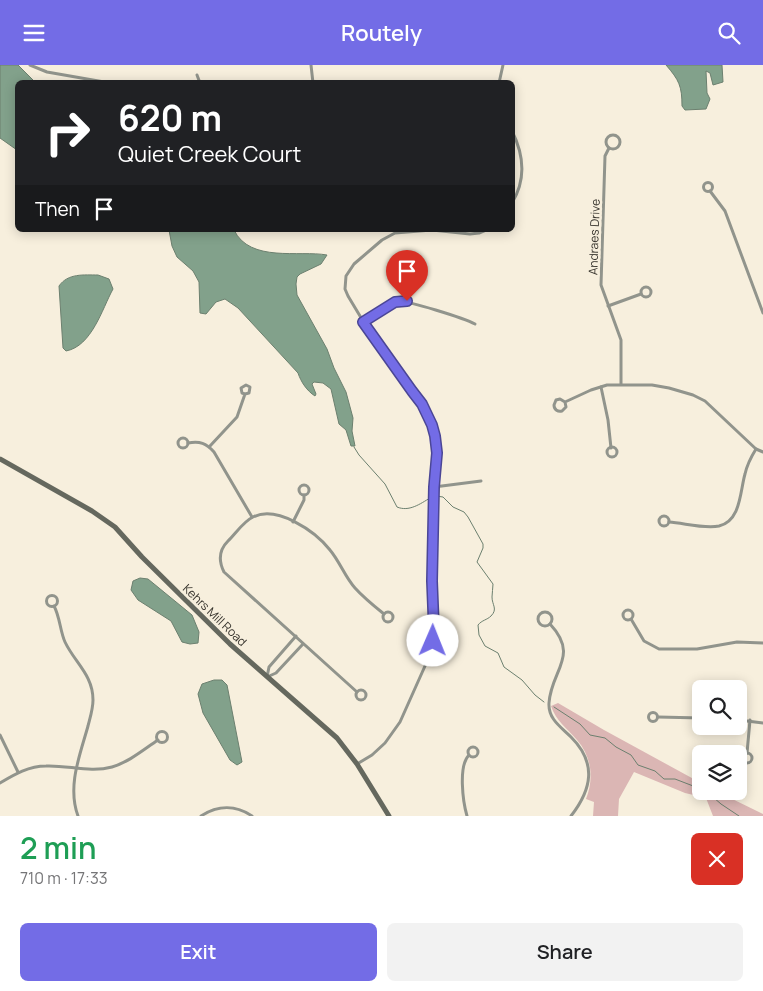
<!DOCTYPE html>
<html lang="en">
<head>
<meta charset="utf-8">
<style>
	body { margin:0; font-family:Manrope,sans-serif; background:#f2f2f2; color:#202124; height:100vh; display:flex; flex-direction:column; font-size:19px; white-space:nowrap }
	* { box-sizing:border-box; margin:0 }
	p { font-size:16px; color:#757577 }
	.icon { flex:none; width:28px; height:28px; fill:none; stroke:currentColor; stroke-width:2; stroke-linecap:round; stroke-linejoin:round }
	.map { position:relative; height:751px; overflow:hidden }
	.sheet { display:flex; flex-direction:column; background:#fff; flex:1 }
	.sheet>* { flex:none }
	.guide { position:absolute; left:15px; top:15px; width:500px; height:152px; border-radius:8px; box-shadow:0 2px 12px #0003; background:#202124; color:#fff; overflow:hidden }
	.controls { position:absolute; left:692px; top:615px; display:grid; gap:10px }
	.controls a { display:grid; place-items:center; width:55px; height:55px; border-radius:8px; background:#fff; box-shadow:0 2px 12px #0003; font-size:25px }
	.pin { position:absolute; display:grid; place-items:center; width:42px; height:42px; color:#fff; margin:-51px -21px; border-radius:50% 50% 50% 0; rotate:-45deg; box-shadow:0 0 5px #0007 }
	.pin .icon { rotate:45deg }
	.me { position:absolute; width:55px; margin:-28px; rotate:1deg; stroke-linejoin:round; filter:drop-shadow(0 0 4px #0008) }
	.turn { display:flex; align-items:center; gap:18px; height:105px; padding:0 20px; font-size:22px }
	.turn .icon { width:65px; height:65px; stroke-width:2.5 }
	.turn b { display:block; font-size:35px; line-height:42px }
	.then { display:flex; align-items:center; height:48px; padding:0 20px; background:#0003; gap:10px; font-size:19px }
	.round { display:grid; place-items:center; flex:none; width:52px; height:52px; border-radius:8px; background:#f2f2f2 }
	.headline { display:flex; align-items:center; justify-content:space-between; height:85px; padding:0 20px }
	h1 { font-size:30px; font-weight:600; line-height:38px; color:#1e9e55 }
	.action { display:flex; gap:10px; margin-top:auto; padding:10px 20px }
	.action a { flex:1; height:58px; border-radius:8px; background:#736ce6; color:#fff; font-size:20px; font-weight:600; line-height:58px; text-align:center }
	.action a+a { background:#f2f2f2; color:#202124 }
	header { display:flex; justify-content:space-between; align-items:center; height:65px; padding:0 20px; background:#736ce6; color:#fff; font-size:22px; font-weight:600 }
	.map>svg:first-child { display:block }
	.green { fill:#dbb6b4 }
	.water { fill:#82a18b; stroke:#6c806f }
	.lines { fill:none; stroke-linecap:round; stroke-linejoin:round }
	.stream { stroke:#6c806f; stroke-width:1 }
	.minor { stroke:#91948c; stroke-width:3 }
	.secondary { stroke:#65685e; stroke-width:5 }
	.route-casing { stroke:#4b4696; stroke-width:12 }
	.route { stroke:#736ce6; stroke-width:9 }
	.labels { text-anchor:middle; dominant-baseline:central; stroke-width:5; stroke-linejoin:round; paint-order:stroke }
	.street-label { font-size:12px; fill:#37342d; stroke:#f7efdd }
</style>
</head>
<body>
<header><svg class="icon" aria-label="menu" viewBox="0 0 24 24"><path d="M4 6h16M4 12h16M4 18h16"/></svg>Routely<svg class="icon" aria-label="search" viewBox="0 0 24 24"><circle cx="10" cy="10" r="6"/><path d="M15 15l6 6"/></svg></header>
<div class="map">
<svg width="763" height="751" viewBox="0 0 763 751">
	<rect width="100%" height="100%" fill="#f7efdd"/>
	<!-- green -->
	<path class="green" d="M 558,638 L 604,665 L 701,718 L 701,726 L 716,726 L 763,749 L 763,751 L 713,751 L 706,733 L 685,728 L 634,707 L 619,734 L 618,751 L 593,751 L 594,737 L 586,734 C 594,714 592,692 577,675 C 567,663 556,656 551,641 Z"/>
	<!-- water -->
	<g class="water">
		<polygon points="0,0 18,0 35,17 18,18 17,85 0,73"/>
		<path d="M 666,0 L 722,0 L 723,17 L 713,20 L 710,8 L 706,6 L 707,28 L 710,34 L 706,44 L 685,45 L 682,41 C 682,21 679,15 666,0 Z"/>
		<path d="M 169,165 L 234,165 C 250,198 299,185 327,190 L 321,199 L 300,209 L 297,212 L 296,219 L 297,230 L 327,284 L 334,303 L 346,327 L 353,353 L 352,366 L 355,381 L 351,381 L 346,365 L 339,359 L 331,324 L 323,318 L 314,317 L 312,319 L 316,329 L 315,331 C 307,326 301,317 298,308 L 238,243 L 225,234 L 216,237 L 206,249 L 200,248 L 199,217 L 193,206 L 177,192 L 172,181 Z"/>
		<path d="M 98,210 L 109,214 L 113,224 C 102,244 92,281 66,286 L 63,283 L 59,221 C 68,208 84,210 98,210 Z"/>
		<polygon points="140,513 148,514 192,550 199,567 198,578 190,579 182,577 171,556 138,535 131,525 133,516"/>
		<polygon points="214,615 222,615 227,620 242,697 237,700 230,695 203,648 198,629 202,619"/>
	</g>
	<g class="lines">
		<!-- stream -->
		<g class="stream">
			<path d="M 354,382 L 359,390 L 385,419 L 397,442 C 409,447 420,439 430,433"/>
			<path d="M 436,431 L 443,432 L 453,442 L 464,447 L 468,452 L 483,479 L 483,483 L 477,497 L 493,519 C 493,523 492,528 492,532 C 492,540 498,544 491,551 C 487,555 482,555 478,560 L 479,570 L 485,581 L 498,588 L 504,602 L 522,615 L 535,630 L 544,637"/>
			<polyline points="554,642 580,659 590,670 605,673 616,682 631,690 638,700 655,706 664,714 675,714 701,724"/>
			<polyline points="706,726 721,739 739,751"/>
		</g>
		<!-- minor -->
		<g class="minor">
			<polyline points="30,0 47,7 110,18"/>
			<polyline points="311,0 313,18"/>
			<polyline points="197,10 200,18"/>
			<polyline points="499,18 503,0"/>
			<path d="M 512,66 C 524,90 526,115 512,138"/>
			<circle cx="613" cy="77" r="7"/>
			<polyline points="609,83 605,91 601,220 621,275 621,319"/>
			<circle cx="708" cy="122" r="4.5"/>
			<polyline points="710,126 725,146 763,248"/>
			<circle cx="646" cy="227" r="5"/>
			<polyline points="608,241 641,229"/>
			<path d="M 363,257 C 373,250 385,240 397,237 C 405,234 466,254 475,259"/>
			<polyline points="601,322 608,355 611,383"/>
			<path d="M 565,337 L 566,342 L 562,346 C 558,347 554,345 554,340 L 556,335 L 560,334 L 565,337 L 591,325 L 607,320 L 652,320 L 669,323 L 693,330 L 705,336 L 756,384 L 763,387"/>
			<circle cx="183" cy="378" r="5"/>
			<path d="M 188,378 C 200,376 206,378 214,387 L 252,452"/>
			<polyline points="210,381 237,352 245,329 242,328 241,323 246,320 250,322 249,328 245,329"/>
			<circle cx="612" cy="387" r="5"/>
			<circle cx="304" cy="425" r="5"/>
			<polyline points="434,422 481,416"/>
			<circle cx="664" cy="456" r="5"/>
			<polyline points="293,457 304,435 304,430"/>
			<path d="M 669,457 C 684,458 704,464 719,461 C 741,456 740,426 745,409 C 747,400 751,392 756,384"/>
			<circle cx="52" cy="536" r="5.5"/>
			<path d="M 54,541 C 60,552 60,566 65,577 C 75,598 93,610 93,635 C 93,644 90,653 88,661 C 80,690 67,721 78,751"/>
			<circle cx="628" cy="550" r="5"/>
			<circle cx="545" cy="554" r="7"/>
			<circle cx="388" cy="552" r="5"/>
			<polyline points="631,554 644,576 659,584 697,584 737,577 763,578"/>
			<path d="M 550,559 C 580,591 551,605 549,638 C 548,654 561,662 571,672 C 597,698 592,724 571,751"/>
			<polyline points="267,612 269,602 296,571"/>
			<polyline points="267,612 276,608 303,579"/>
			<circle cx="361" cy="630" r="5"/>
			<path d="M 357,627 L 224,507 C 218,495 219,485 228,476 C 236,468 244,456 253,452 C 277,440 315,466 330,485 C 340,497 345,512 355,523 C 364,533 374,541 384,549"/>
			<circle cx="653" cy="652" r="4.5"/>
			<polyline points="658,652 701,653"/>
			<polyline points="739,655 763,658"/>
			<circle cx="162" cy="672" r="5.5"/>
			<polyline points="0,670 18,707"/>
			<circle cx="473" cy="687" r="5"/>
			<polyline points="747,688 750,655"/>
			<circle cx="747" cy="693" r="5"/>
			<polyline points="357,699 372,690 385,678 400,657 425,601 433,577 434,566 432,516 434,422 437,388 432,359 422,339 366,261 348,231 345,224 346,211 354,199 382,175 395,168 432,165 470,169 479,168 486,165"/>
			<path d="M 0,718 C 15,709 29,701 46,701 C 68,700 90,708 112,702 C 129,697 143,685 158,675"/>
			<path d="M 201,751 C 218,740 236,740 252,751"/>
			<path d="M 467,751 C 463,737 458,701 469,690"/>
		</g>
		<!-- secondary -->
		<polyline class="secondary" points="0,394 92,446 115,462 142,492 230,579 337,673 357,699 389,751"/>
	</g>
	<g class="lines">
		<!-- route casing -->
		<g class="route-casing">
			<polyline id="route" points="407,236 395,237 363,257 412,326 422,339 432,360 435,371 437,388 434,422 432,516 434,566 433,576"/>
		</g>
		<!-- route -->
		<use href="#route" class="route"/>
	</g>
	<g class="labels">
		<!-- street labels -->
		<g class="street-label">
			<text transform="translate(594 172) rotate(-88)">Andraes Drive</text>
			<text transform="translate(215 550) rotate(44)">Kehrs Mill Road</text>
		</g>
	</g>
</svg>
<div class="controls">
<a><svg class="icon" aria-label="search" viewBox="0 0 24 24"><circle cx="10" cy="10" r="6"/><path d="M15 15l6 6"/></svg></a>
<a><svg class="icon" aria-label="layers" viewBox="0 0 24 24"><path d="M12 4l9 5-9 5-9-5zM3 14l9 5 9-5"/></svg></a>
</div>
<div class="pin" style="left:407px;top:236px;background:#d93025"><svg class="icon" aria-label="arrive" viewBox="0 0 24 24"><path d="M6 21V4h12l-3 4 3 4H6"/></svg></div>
<svg class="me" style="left:433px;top:576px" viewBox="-20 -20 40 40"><circle r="19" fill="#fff"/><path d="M0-13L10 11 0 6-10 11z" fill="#736ce6"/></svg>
<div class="guide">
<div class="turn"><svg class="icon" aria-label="right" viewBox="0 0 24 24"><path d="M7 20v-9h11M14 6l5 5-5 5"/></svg><div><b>620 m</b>Quiet Creek Court</div></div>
<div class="then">Then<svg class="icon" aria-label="arrive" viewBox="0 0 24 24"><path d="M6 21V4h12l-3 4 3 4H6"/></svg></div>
</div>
</div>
<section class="sheet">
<div class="headline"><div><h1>2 min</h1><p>710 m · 17:33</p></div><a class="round" style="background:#d93025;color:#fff"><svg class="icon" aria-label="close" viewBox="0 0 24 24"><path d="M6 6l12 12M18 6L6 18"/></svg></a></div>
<div class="action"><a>Exit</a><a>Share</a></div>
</section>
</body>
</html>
